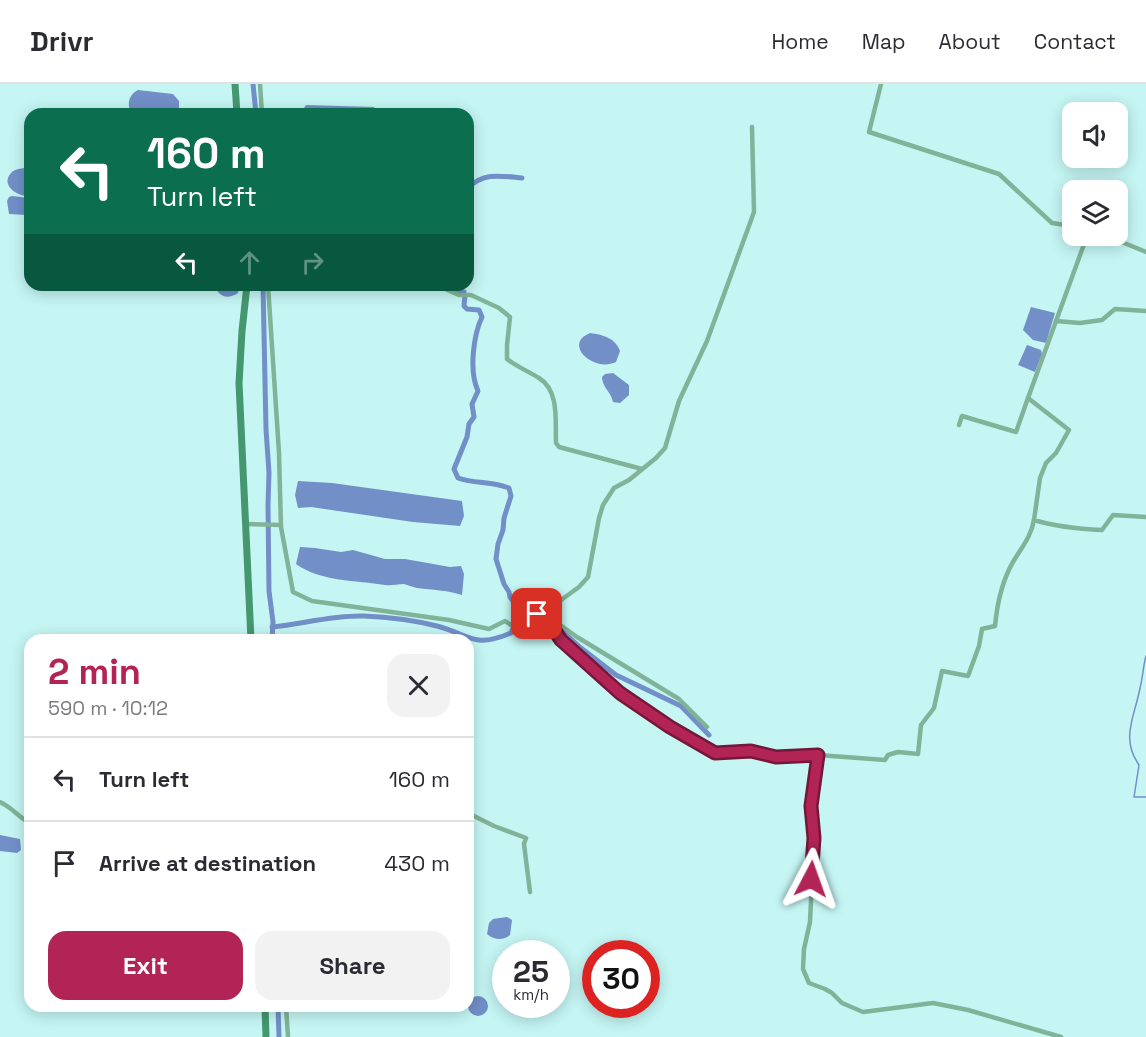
<!DOCTYPE html>
<html lang="en">
<head>
<meta charset="utf-8">
<style>
	body { margin:0; font-family:"Space Grotesk",sans-serif; background:#f2f2f3; color:#2b2b33; height:100vh; display:flex; flex-direction:column; font-size:22px; white-space:nowrap }
	* { box-sizing:border-box; margin:0 }
	p { font-size:20px; color:#7c7c81 }
	.icon { flex:none; width:33px; height:33px; fill:none; stroke:currentColor; stroke-width:2; stroke-linecap:round; stroke-linejoin:round }
	.map { position:relative; flex:1; overflow:hidden }
	.drawer { position:absolute; left:24px; top:550px; width:450px; height:378px; display:flex; flex-direction:column; background:#fff; border-radius:18px; box-shadow:0 3px 15px #0003 }
	.drawer>* { flex:none }
	.guide { position:absolute; left:24px; top:24px; width:450px; height:183px; border-radius:18px; box-shadow:0 3px 15px #0003; background:#0b6e4f; color:#fff; overflow:hidden }
	.controls { position:absolute; left:1062px; top:18px; display:grid; gap:12px }
	.controls a { display:grid; place-items:center; width:66px; height:66px; border-radius:12px; background:#fff; box-shadow:0 3px 15px #0003; font-size:30px }
	.speed { position:absolute; left:492px; top:856px; display:flex; gap:12px; font-size:30px; font-weight:700; text-align:center }
	.speed>* { display:grid; place-content:center; width:78px; height:78px; border-radius:50%; background:#fff; box-shadow:0 3px 15px #0003; line-height:1 }
	.speed small { font-size:15px; font-weight:400 }
	.speed .limit { border:9px solid #d22; background:#fff; color:#111 }
	.pin { position:absolute; display:grid; place-items:center; width:51px; height:51px; color:#fff; margin:-26px; border-radius:12px; box-shadow:0 3px 9px #0006 }
	.me { position:absolute; width:66px; margin:-33px; rotate:4deg; stroke-linejoin:round; filter:drop-shadow(0 0 4px #0008) }
	.turn { display:flex; align-items:center; gap:21px; height:126px; padding:0 24px; font-size:27px }
	.turn .icon { width:78px; height:78px; stroke-width:2.5 }
	.turn b { display:block; font-size:42px; line-height:51px }
	.lanes { display:flex; align-items:center; height:57px; padding:0 24px; background:#0003; justify-content:center; gap:30px; direction:ltr }
	.lanes .off { opacity:.35 }
	.round { display:grid; place-items:center; flex:none; width:63px; height:63px; border-radius:18px; background:#f2f2f3 }
	.head { display:flex; align-items:center; justify-content:space-between; height:102px; padding:0 24px }
	h1 { font-size:36px; font-weight:800; line-height:45px; color:#b32456 }
	.primary-button { display:flex; gap:12px; margin-top:auto; padding:12px 24px }
	.primary-button a { flex:1; height:69px; border-radius:18px; background:#b32456; color:#fff; font-size:24px; font-weight:800; line-height:69px; text-align:center }
	.primary-button a+a { background:#f2f2f3; color:#2b2b33 }
	ul { padding:0; list-style:none }
	li { display:flex; align-items:center; gap:18px; height:84px; padding:0 24px; border-top:2px solid #e1e1e2 }
	li div { flex:1 }
	li b { display:block; font-size:22px }
	li em { font-style:normal }
	header { display:flex; align-items:center; gap:36px; box-sizing:border-box; height:84px; padding:0 30px; background:#fff; border-bottom:2px solid #e1e1e2 }
	header strong { font-size:28px }
	nav { display:flex; gap:33px; margin-inline-start:auto; font-size:21px }
	.map>svg:first-child { display:block }
	.water { fill:#728fc8 }
	.lines { fill:none; stroke-linecap:round; stroke-linejoin:round }
	.stream { stroke:#728fc8; stroke-width:1.5 }
	.canal { stroke:#728fc8; stroke-width:5 }
	.street { stroke:#80b397; stroke-width:4.5 }
	.secondary { stroke:#44976f; stroke-width:7 }
	.route-casing { stroke:#741738; stroke-width:15 }
	.route { stroke:#b32456; stroke-width:10 }
</style>
</head>
<body>
<header>
<strong>Drivr</strong>
<nav><a>Home</a><a>Map</a><a>About</a><a>Contact</a></nav>
</header>
<div class="map">
<svg width="1146" height="953" viewBox="0 0 1146 953">
	<rect width="100%" height="100%" fill="#c5f6f4"/>
	<!-- water -->
	<g class="water">
		<path d="M 138,6 L 173,10 L 179,17 L 179,30 L 131,30 C 127,20 128,11 138,6 Z"/>
		<polygon points="306,21 374,23 377,30 300,30"/>
		<path d="M 30,84 L 30,112 C 17,113 0,101 11,89 C 16,84 24,84 30,84 Z"/>
		<polygon points="12,112 29,114 29,127 26,131 9,130 7,117 9,113"/>
		<path d="M 214,201 L 240,201 L 238,209 C 227,216 219,213 214,201 Z"/>
		<polygon points="1031,223 1055,229 1046,259 1033,256 1023,246"/>
		<path d="M 590,249 C 604,251 615,254 620,267 L 616,278 C 594,289 562,260 590,249 Z"/>
		<polygon points="1027,261 1041,266 1042,270 1035,288 1018,281"/>
		<path d="M 613,289 L 629,301 L 629,311 L 620,319 L 613,318 C 611,308 602,303 602,293 L 605,290 Z"/>
		<polygon points="298,397 332,399 462,417 464,432 460,442 413,438 311,423 298,424 295,411"/>
		<path d="M 300,463 L 315,464 L 341,468 L 353,466 L 385,475 L 405,475 L 450,483 L 461,482 L 464,490 L 462,511 C 445,506 434,506 417,504 C 412,503 408,501 404,500 C 397,500 391,502 385,501 C 356,496 321,498 296,480 Z"/>
		<polygon points="0,751 20,755 21,766 17,769 0,767"/>
		<path d="M 507,833 L 512,836 L 510,851 C 503,857 494,856 487,850 L 489,839 L 493,835 Z"/>
		<circle cx="478" cy="922" r="10"/>
	</g>
	<g class="lines">
		<!-- stream -->
		<path class="stream" d="M 1146,572 C 1143,582 1143,593 1140,604 C 1135,632 1120,654 1139,681 L 1134,713 L 1146,713"/>
		<!-- canal -->
		<g class="canal">
			<polyline points="253,0 256,30"/>
			<path d="M 468,104 C 484,88 501,92 522,94"/>
			<polyline points="263,201 266,345 269,389 268,421 269,507 273,538 272,556"/>
			<polyline points="445,201 449,205 464,208"/>
			<path d="M 465,211 L 464,222 L 467,225 L 479,226 L 482,233 C 473,252 469,288 478,307 L 472,320 L 474,333 L 469,340 L 467,353 L 454,385 L 458,394 C 475,400 492,397 509,404 L 511,412 L 504,434 L 503,446 L 498,460 L 496,475 L 504,500 L 509,508 L 510,513 L 519,525 L 533,524 L 539,526 L 581,564 L 616,591 L 681,622 L 709,651"/>
			<path d="M 272,543 C 303,540 332,531 364,532 C 388,533 413,536 437,542 C 471,551 473,565 511,549 L 517,536 L 525,525"/>
			<polyline points="278,922 279,953"/>
		</g>
		<!-- street -->
		<g class="street">
			<polyline points="260,0 262,30"/>
			<polyline points="881,0 869,48 999,90 1052,139 1072,142"/>
			<path d="M 1087,152 L 1028,314 L 1069,346 L 1056,369 L 1046,379 L 1040,394 L 1034,436 C 1057,443 1078,445 1102,446 L 1113,431 L 1146,433"/>
			<polyline points="1107,152 1146,168"/>
			<path d="M 268,201 L 279,369 L 281,443 L 293,508 L 312,517 L 449,536 L 489,545 L 505,537 L 517,545 L 521,545 L 532,530 L 537,529 L 553,544 L 561,556 L 620,609 L 670,643 L 715,669 L 751,667 L 776,673 L 818,671 L 885,676 L 888,671 L 898,668 L 918,670 L 921,641 L 934,624 L 942,587 L 968,592 L 979,562 L 982,545 L 995,542 C 997,521 1002,497 1013,478 C 1022,463 1031,453 1034,436"/>
			<path d="M 436,201 L 459,211 L 471,211 L 499,224 L 510,233 L 507,261 L 507,275 C 517,283 528,287 539,294 C 560,307 555,338 556,359 L 559,363 L 642,385"/>
			<polyline points="1056,237 1080,239 1102,236 1115,225 1146,227"/>
			<polyline points="959,341 962,332 1016,348 1028,314"/>
			<polyline points="246,440 281,441"/>
			<polyline points="707,643 679,615 577,553 556,538 551,532 550,528 557,519 579,503 588,493 599,434 603,421 614,404 629,396 656,374 665,364 679,317 707,257 754,128 752,43"/>
			<polyline points="818,671 811,722 814,755 810,838 804,865 803,885 809,899 825,905 832,909 842,919 863,928 933,919 968,926 1061,953"/>
			<path d="M 0,718 C 12,723 19,734 30,739"/>
			<polyline points="468,729 494,742 526,754 524,760 530,808"/>
			<polyline points="286,922 288,953"/>
		</g>
		<!-- secondary -->
		<g class="secondary">
			<polyline points="235,0 237,30"/>
			<polyline points="247,201 242,247 239,299 251,556"/>
			<polyline points="265,922 266,953"/>
		</g>
	</g>
	<g class="lines">
		<!-- route casing -->
		<g class="route-casing">
			<polyline id="route" points="537,530 553,544 561,556 620,609 670,643 715,669 751,667 776,673 818,671 811,722 814,754 811,795"/>
		</g>
		<!-- route -->
		<use href="#route" class="route"/>
	</g>
</svg>
<div class="controls">
<a><svg class="icon" aria-label="sound" viewBox="0 0 24 24"><path d="M4 9h4l5-4v14l-5-4H4zM17 9q2 3 0 6"/></svg></a>
<a><svg class="icon" aria-label="layers" viewBox="0 0 24 24"><path d="M12 4l9 5-9 5-9-5zM3 14l9 5 9-5"/></svg></a>
</div>
<div class="speed"><div>25<small>km/h</small></div><div class="limit">30</div></div>
<div class="pin" style="left:537px;top:530px;background:#d93025"><svg class="icon" aria-label="arrive" viewBox="0 0 24 24"><path d="M6 21V4h12l-3 4 3 4H6"/></svg></div>
<svg class="me" style="left:811px;top:795px" viewBox="-20 -20 40 40"><path d="M0-17L14 15 0 8-14 15z" fill="#b32456" stroke="#fff" stroke-width="4"/></svg>
<div class="guide">
<div class="turn"><svg class="icon" aria-label="left" viewBox="0 0 24 24"><path d="M17 20v-9H6M10 6l-5 5 5 5"/></svg><div><b>160 m</b>Turn left</div></div>
<div class="lanes"><svg class="icon" aria-label="left" viewBox="0 0 24 24"><path d="M17 20v-9H6M10 6l-5 5 5 5"/></svg><svg class="icon off" aria-label="ahead" viewBox="0 0 24 24"><path d="M12 20V5M6 11l6-6 6 6"/></svg><svg class="icon off" aria-label="right" viewBox="0 0 24 24"><path d="M7 20v-9h11M14 6l5 5-5 5"/></svg></div>
</div>
<section class="drawer">
<div class="head"><div><h1>2 min</h1><p>590 m · 10:12</p></div><a class="round"><svg class="icon" aria-label="close" viewBox="0 0 24 24"><path d="M6 6l12 12M18 6L6 18"/></svg></a></div>
<ul>
<li><svg class="icon" aria-label="left" viewBox="0 0 24 24"><path d="M17 20v-9H6M10 6l-5 5 5 5"/></svg><div><b>Turn left</b></div><em>160 m</em></li>
<li><svg class="icon" aria-label="arrive" viewBox="0 0 24 24"><path d="M6 21V4h12l-3 4 3 4H6"/></svg><div><b>Arrive at destination</b></div><em>430 m</em></li>
</ul>
<div class="primary-button"><a>Exit</a><a>Share</a></div>
</section>
</div>
</body>
</html>
